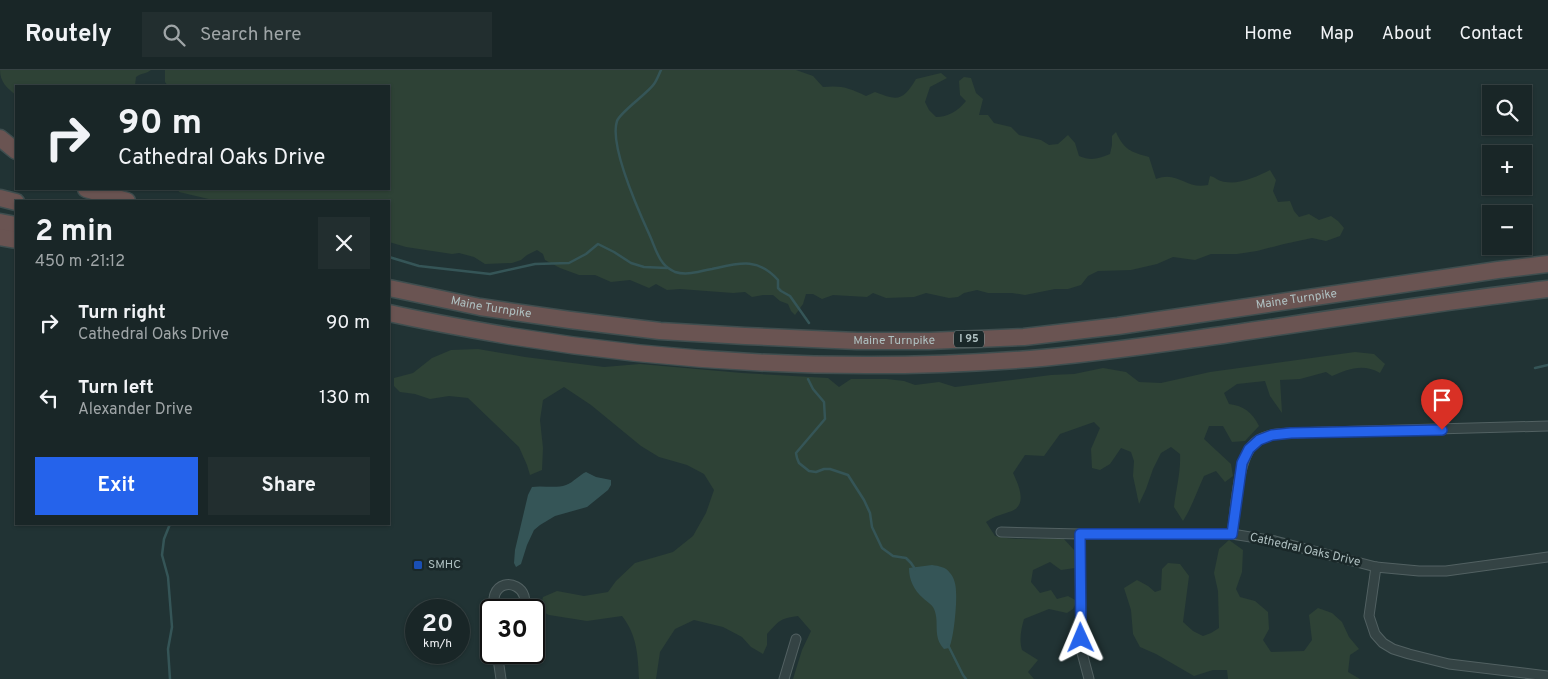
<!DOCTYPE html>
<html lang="en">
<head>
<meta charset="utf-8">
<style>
	body { margin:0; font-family:Overpass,sans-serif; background:#222e2f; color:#f1f3f6; height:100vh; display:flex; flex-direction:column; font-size:19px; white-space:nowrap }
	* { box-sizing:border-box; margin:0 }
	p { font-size:16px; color:#9fa5a7 }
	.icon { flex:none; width:28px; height:28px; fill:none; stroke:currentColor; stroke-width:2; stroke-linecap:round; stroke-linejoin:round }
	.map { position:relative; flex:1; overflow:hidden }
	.panel { position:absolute; left:15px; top:130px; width:375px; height:325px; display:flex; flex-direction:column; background:#192627; border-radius:0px; box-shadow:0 1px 4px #0004,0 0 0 1px #374344 }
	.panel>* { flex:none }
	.banner { position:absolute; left:15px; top:15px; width:375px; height:105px; border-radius:0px; box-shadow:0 1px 4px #0004,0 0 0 1px #374344; background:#192627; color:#f1f3f6; overflow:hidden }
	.fabs { position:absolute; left:1482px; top:15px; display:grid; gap:10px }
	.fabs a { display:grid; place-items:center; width:50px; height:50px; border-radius:0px; background:#192627; box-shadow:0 1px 4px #0004,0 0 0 1px #374344; font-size:25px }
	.speed { position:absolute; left:405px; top:529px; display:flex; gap:10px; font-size:25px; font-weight:700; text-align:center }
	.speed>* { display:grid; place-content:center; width:65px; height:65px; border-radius:50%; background:#192627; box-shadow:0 1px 4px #0004,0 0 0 1px #374344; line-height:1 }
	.speed small { font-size:12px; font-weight:400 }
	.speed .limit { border:2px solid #111; border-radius:8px; background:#fff; color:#111 }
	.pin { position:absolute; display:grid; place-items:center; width:42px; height:42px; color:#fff; margin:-51px -21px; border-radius:50% 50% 50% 0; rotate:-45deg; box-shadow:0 0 5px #0007 }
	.pin .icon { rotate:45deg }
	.me { position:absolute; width:55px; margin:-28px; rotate:359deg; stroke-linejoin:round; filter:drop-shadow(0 0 4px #0008) }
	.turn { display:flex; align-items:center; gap:18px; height:105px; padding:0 20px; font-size:22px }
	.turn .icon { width:65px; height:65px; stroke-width:2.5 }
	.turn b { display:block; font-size:35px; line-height:42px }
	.round { display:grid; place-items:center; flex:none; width:52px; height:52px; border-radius:0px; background:#222e2f }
	.overview { display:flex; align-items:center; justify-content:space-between; height:85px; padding:0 20px }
	h1 { font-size:30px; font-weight:700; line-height:38px }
	.button { display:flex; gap:10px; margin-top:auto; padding:10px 20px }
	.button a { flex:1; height:58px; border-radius:0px; background:#2563eb; color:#fff; font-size:20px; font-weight:700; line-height:58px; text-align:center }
	.button a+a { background:#222e2f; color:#f1f3f6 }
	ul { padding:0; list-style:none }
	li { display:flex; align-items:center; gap:15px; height:75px; padding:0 20px }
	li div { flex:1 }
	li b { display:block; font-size:19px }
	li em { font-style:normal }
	header { display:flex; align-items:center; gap:30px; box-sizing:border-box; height:70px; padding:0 25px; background:#192627; border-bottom:1px solid #374344 }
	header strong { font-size:24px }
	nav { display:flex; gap:28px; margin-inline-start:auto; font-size:18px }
	.search { width:350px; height:45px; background:#222e2f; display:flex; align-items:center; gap:12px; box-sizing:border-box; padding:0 18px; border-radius:0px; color:#9fa5a7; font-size:19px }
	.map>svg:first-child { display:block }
	.green { fill:#2e4236 }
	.water { fill:#355557 }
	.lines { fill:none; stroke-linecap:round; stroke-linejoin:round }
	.stream { stroke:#355557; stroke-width:2.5 }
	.minor-casing { stroke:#526162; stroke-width:11 }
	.motorway-casing { stroke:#3f4e4f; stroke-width:19 }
	.minor { stroke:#344344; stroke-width:9 }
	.motorway { stroke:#6a5452; stroke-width:16 }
	.route-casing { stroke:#184099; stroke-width:12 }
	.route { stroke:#2563eb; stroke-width:9 }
	.transit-dot { fill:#1a4fb4; stroke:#1a2829; stroke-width:2 }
	.labels { text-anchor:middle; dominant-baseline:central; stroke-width:5; stroke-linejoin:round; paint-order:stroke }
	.shield { fill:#1a2829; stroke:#829293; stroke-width:1 }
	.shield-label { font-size:11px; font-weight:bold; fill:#afc0c1 }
	.street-label { font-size:12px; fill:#afc0c1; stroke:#1a2829 }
	.poi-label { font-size:12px; fill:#afc0c1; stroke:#1a2829; text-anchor:start }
</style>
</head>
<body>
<header>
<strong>Routely</strong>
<div class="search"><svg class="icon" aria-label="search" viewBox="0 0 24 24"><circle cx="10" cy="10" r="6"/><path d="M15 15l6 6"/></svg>Search here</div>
<nav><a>Home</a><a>Map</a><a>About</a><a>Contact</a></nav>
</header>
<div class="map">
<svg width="1548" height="609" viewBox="0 0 1548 609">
	<rect width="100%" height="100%" fill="#213334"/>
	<!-- green -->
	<g class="green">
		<path d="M 0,0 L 151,0 C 146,4 141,3 136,7 L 135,16 L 16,16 L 16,25 C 7,18 0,12 0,0 Z"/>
		<path d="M 165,0 L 796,0 L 813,6 L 823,17 C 841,15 850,18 866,26 L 875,22 C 898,31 903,31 916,9 L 941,3 L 947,8 L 930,17 L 925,32 L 929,40 L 936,47 C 948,47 958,41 966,31 L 960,25 L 959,11 L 964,7 L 971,8 L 976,23 L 983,29 L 979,45 L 988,45 L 994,53 L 1011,57 L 1019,65 L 1041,70 L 1049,75 L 1058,74 L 1068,65 L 1075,73 L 1079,86 C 1091,91 1098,89 1110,84 L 1112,75 L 1112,66 L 1116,62 C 1124,80 1131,82 1149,87 L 1156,109 C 1178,100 1186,120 1208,115 L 1210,106 C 1215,107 1217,110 1221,111 C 1237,116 1256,107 1270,100 L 1276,110 L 1273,121 L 1278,132 L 1290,131 L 1294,141 L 1299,147 L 1309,144 L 1319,150 L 1331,146 L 1338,151 L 1344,158 L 1340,166 L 1326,171 L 1312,168 L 1284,174 L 1257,181 L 1237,184 L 1211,184 L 1195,190 L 1173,187 L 1157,194 L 1131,200 L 1098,201 L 1088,206 L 1081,215 L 1068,219 L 1055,219 L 1025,225 L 1012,223 L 988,223 L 977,220 L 964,223 L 958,227 L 949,228 L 926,223 L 914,227 L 886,228 L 873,223 L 867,227 L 833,225 L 822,229 L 813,224 L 806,224 L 803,234 L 795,245 L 791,241 L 788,234 L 780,231 L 773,225 L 763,225 L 752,227 L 745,222 L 733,223 L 680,219 L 667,220 L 656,214 L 649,218 L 630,210 L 611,212 L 595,205 L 579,205 L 560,198 L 545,190 L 543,184 L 537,180 L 527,185 L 521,190 L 512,193 L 485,194 L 474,187 L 459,183 L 452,184 L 406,177 L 389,172 L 389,131 L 217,131 L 179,122 L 178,119 L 389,119 L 389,16 L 168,16 L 165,12 Z"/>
		<path d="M 478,279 L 525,287 L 604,297 L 640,294 L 742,303 L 828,308 L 839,317 L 851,309 L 887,309 L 904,311 L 915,315 L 939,312 L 955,317 L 1051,305 L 1074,304 L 1103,298 L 1126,302 L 1139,312 L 1161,313 L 1210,302 L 1355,282 L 1374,284 L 1385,294 L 1380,303 C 1363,293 1348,299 1332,306 L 1326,302 L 1300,309 L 1280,310 L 1282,343 L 1270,326 L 1265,311 L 1237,314 L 1224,323 L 1229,334 C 1244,336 1252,342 1259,356 L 1245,371 L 1232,372 L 1223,356 L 1209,356 L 1204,369 L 1231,394 L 1233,406 L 1225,412 L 1216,401 L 1204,406 C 1197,421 1192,437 1183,451 L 1174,437 C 1176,419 1181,402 1180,384 L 1171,377 L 1161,383 L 1153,399 L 1146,419 L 1139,434 L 1133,406 L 1134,391 L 1131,382 L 1121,378 L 1110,394 L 1100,400 L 1092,398 L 1091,379 L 1100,358 L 1094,352 L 1060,364 L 1044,386 L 1025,385 L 1013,403 C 1018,414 1028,434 1012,441 C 1001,445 996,445 986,452 L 995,466 C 1018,471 1040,469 1063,468 L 1075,481 L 1075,498 L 1061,500 L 1050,492 L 1033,500 L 1031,512 L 1040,523 L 1051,520 L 1057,529 L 1068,526 L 1077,531 L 1073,539 L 1067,543 L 1049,539 L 1024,549 C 1021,559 1019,570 1022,580 L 1038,590 L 1028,602 L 1034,609 L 793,609 L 802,580 L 811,561 L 798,546 C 779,549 780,550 767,564 L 767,575 L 763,584 L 751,577 L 742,567 L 723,557 L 694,550 L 675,559 L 660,582 L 656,609 L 639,609 C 638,585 637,565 622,546 L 587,551 L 549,545 L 539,540 L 543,527 L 557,521 L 584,526 L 608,522 L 616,511 L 635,493 L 673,482 L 693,466 L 706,443 L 714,420 L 704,404 L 687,395 L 659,387 L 641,376 L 591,335 L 564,317 L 543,330 L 540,350 L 543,378 L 542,400 L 530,405 L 527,395 L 519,377 L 468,328 L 449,326 L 430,329 L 415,324 L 400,322 L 394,316 L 394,308 L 413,303 L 432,288 L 451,280 Z"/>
		<polygon points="1229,470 1243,480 1242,502 1236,519 1240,527 1255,531 1268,542 1269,559 1263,570 1271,582 1304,581 1312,570 1309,545 1318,538 1332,543 1342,552 1349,567 1359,579 1350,585 1348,602 1360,609 1228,609 1227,600 1213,600 1194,606 1156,584 1140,577 1133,564 1131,540 1124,518 1137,510 1148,516 1155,522 1161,520 1162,499 1168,493 1180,494 1189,506 1183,552 1193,561 1203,566 1211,563 1219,558 1218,521 1214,503 1219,479"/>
	</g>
	<!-- water -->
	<g class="water">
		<path d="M 586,402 L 596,407 L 611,410 L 611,415 L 608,420 L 587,437 L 555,446 L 540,455 L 534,460 L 527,475 L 521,494 L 516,497 L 514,493 L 515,480 L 528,425 L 532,417 C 543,415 555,419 566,415 C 574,412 579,405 586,402 Z"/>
		<path d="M 932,495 C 939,496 946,497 950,503 C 954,507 956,515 956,522 C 957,532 954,569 949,578 L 944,579 C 932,566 940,553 934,539 C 932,534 927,532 923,528 C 914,520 909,510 909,498 Z"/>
	</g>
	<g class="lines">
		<!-- stream -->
		<g class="stream">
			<path d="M 661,0 C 659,4 657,10 654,14 C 647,24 620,42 617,51 C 609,75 639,142 650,166 C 654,175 657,186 663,193 C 666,197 671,200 675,202 C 688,206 699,201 712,199 C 739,193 758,187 778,210 L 778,218 L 781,221 L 790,226 L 809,253"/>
			<polyline points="389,187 419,196 490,204 535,194 569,193 586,184 598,174 614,182 631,193 644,197 667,198"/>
			<polyline points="1535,298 1548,295"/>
			<polyline points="808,309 813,319 824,332 825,349 796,383 797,388 799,393 809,401 816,402 824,399 830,399 848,405 864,430 870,443 872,457 882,478 893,486 906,488 911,493 915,499"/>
			<polyline points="170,454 164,469 162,485 168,507 172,557 168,579 170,609"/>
			<polyline points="948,575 963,605 966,609"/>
		</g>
		<!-- minor casing -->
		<g class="minor-casing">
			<g id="minor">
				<polyline points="1001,462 1080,464 1232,464 1275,471 1376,497 1419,501 1446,501 1548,487"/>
				<polyline points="1080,464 1081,579 1089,609"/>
				<path d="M 1232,464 C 1236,440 1237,385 1257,371 C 1267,364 1279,364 1291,363 L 1548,356"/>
				<polyline points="1376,497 1369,546 1375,564 1383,573 1393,579 1409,584 1449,594 1548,606"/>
				<path d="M 494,540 C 494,535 493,529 495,524 C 503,504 535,519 521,540"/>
				<polyline points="497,582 501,609"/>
				<polyline points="784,609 796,569"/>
			</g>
		</g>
		<!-- motorway casing -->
		<g class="motorway-casing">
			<g id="motorway">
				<polyline points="0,68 16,81"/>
				<polyline points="86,119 127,131"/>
				<polyline points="0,128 16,132"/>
				<polyline points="0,152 16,155"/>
				<polyline points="0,167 16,170"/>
				<path id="s1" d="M 389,218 L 480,237 L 570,250 L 660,261 L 745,266 L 857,271 L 929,271 L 1024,267 L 1118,256 L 1498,200 L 1548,194"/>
				<path d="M 389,243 C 429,252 469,259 510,266 C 682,294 857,302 1030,289 C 1095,284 1159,274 1223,265 C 1331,249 1439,232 1548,219"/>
			</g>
		</g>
		<!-- minor -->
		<use href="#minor" class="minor"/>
		<!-- motorway -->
		<use href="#motorway" class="motorway"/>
	</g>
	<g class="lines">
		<!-- route casing -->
		<g class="route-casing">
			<polyline id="route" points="1081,568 1080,464 1232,464 1242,393 1249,379 1259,370 1272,365 1291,363 1442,360"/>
		</g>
		<!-- route -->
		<use href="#route" class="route"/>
	</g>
	<!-- markers -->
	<rect class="transit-dot" x="413" y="490" width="10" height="10" rx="2.5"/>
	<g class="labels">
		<!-- shield labels -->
		<rect class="shield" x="954" y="260.5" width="30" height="17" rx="4"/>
		<g class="shield-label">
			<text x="969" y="269">I 95</text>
		</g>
		<!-- street labels -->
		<g class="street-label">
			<text stroke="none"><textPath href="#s1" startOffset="914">Maine Turnpike</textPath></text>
			<text stroke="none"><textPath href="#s1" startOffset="104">Maine Turnpike</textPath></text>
			<text stroke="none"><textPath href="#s1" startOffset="509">Maine Turnpike</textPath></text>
			<text transform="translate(1305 480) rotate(13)">Cathedral Oaks Drive</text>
		</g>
		<!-- poi labels -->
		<g class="poi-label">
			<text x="428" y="495">SMHC</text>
		</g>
	</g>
</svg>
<div class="fabs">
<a><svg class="icon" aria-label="search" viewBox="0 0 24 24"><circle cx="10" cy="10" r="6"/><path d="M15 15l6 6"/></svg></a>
<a>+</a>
<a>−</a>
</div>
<div class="speed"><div>20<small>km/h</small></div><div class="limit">30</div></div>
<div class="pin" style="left:1442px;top:360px;background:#d93025"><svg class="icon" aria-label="arrive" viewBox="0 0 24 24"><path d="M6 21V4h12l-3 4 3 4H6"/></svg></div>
<svg class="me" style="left:1081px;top:568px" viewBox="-20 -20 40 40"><path d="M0-17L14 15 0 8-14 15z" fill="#2563eb" stroke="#fff" stroke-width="4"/></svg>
<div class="banner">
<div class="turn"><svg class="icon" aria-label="right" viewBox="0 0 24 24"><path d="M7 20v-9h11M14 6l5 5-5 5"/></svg><div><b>90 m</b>Cathedral Oaks Drive</div></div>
</div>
<section class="panel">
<div class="overview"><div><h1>2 min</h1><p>450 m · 21:12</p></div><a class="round"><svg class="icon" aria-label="close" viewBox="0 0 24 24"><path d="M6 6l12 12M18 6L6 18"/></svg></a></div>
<ul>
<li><svg class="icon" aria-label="right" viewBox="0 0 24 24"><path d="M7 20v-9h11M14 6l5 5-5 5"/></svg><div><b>Turn right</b><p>Cathedral Oaks Drive</p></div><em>90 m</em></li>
<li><svg class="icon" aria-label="left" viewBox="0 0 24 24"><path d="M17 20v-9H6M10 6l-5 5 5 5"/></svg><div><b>Turn left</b><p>Alexander Drive</p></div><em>130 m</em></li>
</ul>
<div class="button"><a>Exit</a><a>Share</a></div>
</section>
</div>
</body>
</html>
